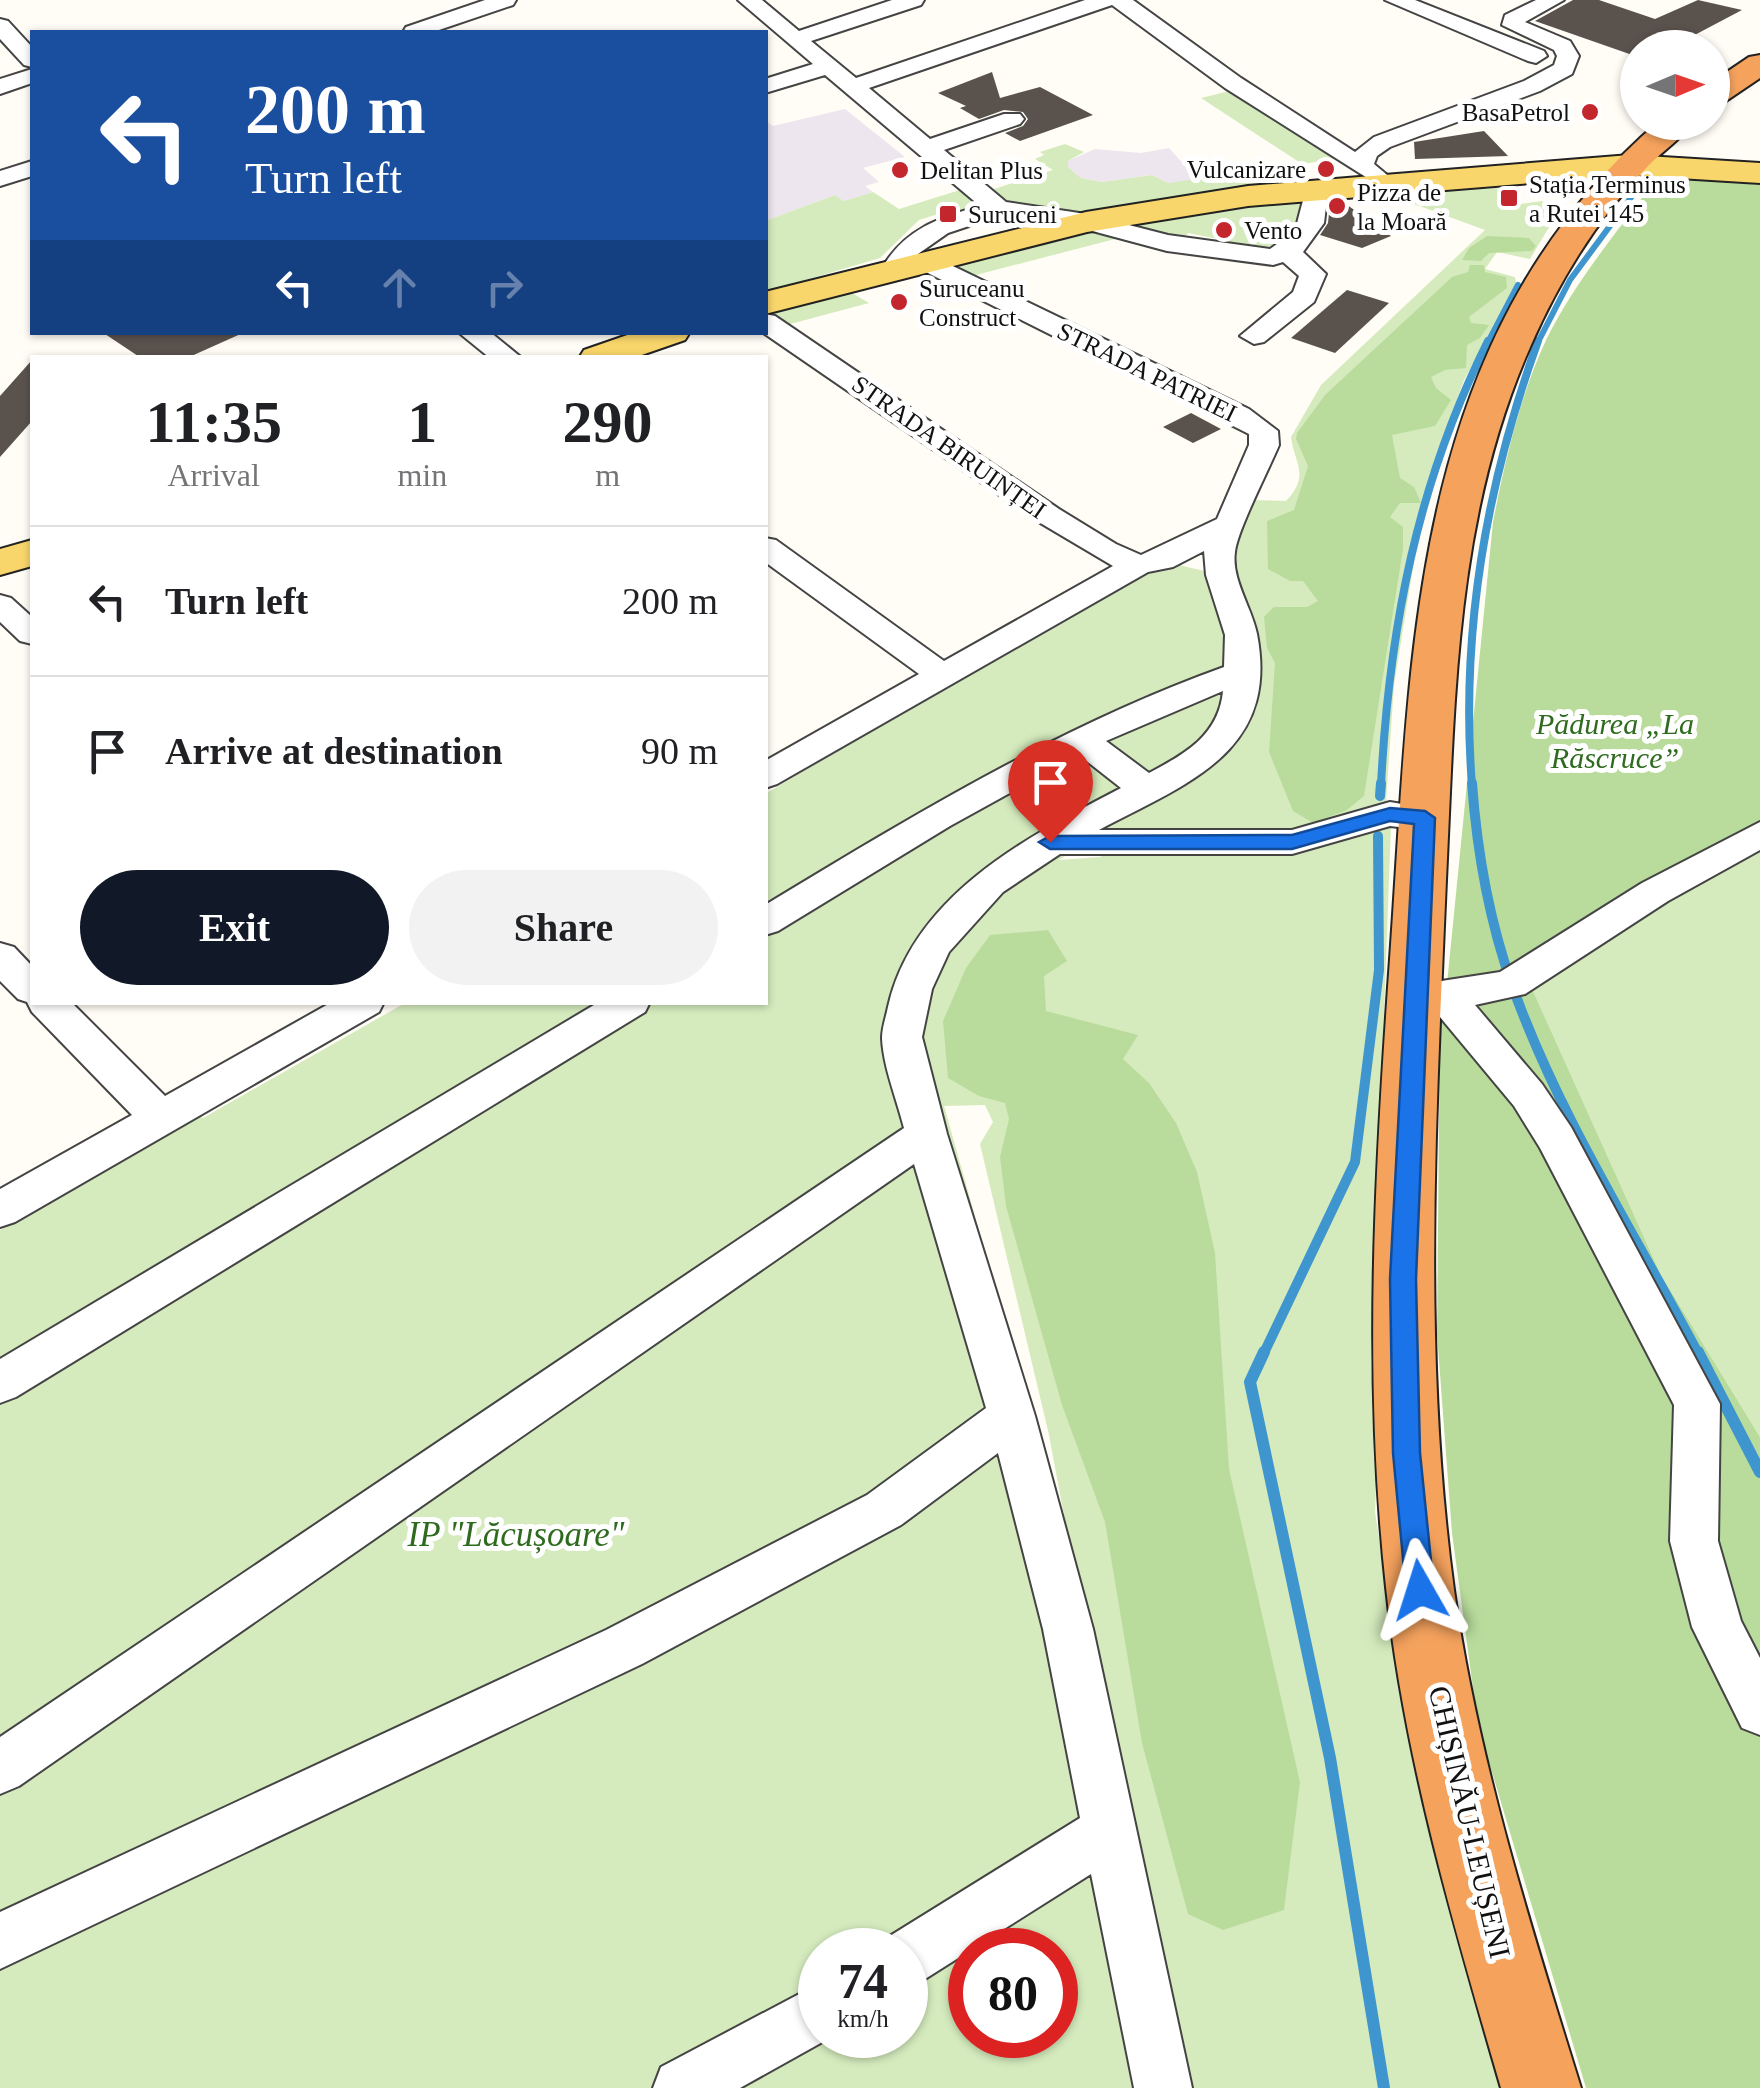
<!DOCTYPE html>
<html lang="en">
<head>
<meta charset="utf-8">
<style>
	body { margin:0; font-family:Georgia,serif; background:#f2f2f2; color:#202124; height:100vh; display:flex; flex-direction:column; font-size:38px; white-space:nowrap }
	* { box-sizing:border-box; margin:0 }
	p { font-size:32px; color:#757577 }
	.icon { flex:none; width:55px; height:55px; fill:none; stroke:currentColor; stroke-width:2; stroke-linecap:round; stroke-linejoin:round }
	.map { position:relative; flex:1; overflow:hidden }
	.sheet { position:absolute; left:30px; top:355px; width:738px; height:650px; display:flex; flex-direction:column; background:#fff; border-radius:0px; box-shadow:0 2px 8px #0004 }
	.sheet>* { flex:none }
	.hud { position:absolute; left:30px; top:30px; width:738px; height:305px; border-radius:0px; box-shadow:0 2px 8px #0004; background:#1a4fa0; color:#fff; overflow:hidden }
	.needle { width:65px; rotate:88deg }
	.buttons { position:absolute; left:1620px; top:30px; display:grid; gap:20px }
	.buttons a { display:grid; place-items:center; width:110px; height:110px; border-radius:50%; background:#fff; box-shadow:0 2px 8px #0004; font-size:50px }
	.speed { position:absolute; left:798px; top:1928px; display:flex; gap:20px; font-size:50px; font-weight:700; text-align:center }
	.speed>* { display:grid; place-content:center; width:130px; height:130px; border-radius:50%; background:#fff; box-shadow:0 2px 8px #0004; line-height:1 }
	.speed small { font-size:25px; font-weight:400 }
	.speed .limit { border:15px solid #d22; background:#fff; color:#111 }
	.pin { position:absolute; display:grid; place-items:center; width:85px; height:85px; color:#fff; margin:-102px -42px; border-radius:50% 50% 50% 0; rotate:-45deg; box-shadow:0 0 10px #0007 }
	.pin .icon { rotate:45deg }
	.me { position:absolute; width:110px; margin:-55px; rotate:354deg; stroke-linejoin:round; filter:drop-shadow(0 0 8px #0008) }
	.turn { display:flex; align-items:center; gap:35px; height:210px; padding:0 50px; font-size:45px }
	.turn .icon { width:130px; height:130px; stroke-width:2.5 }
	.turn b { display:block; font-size:70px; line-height:85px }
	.lanes { display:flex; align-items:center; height:95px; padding:0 50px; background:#0003; justify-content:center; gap:50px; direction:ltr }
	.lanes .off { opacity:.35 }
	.eta { display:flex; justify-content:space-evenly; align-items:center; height:170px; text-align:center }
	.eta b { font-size:60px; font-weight:700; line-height:70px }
	.primary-button { display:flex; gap:20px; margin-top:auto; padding:20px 50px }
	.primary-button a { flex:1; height:115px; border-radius:60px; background:#111827; color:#fff; font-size:40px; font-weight:700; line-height:115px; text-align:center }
	.primary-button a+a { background:#f2f2f2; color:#202124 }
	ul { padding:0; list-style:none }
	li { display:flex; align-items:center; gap:30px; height:150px; padding:0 50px; border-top:2px solid #e0e0e0 }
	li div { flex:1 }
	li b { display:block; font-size:38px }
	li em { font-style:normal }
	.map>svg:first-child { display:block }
	.industrial { fill:#eee6ef }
	.green { fill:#d5ebbd; fill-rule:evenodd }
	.forest { fill:#b9dc9c }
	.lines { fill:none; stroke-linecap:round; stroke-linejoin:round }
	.stream-far3 { stroke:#3f96cf; stroke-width:6 }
	.stream-far2 { stroke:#3f96cf; stroke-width:8 }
	.stream-far1 { stroke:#3f96cf; stroke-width:10 }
	.stream { stroke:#3f96cf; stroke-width:12 }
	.building { fill:#5a524d }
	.minor-casing { stroke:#444; stroke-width:4 }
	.major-casing { stroke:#222; stroke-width:4 }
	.highway-casing { stroke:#222; stroke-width:4 }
	.minor { fill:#fff; fill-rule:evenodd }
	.major { fill:#f9d66b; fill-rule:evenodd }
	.highway { fill:#f5a25d; fill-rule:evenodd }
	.route { fill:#1a73e8; stroke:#114b97; stroke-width:2.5 }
	.poi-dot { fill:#c4262e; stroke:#fff; stroke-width:4 }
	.labels { text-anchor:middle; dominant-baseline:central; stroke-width:10; stroke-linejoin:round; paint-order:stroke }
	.far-poi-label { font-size:25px; fill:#111; stroke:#fff; text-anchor:start }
	.far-street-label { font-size:25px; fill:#111; stroke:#fff }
	.park-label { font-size:30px; font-style:italic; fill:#2f6b1f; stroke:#fff }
	.street-label { font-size:30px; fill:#111; stroke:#fff }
	.near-park-label { font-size:35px; font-style:italic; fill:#2f6b1f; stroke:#fff }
</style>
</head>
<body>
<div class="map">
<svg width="1760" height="2088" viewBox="0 0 1760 2088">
	<rect width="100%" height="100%" fill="#fffdf5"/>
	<!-- industrial -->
	<g class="industrial">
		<polygon points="845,109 905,157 863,168 879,182 865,186 873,192 844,201 835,195 765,221 765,121 773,126"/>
		<polygon points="1169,148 1187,168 1207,179 1168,183 1152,175 1102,182 1081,178 1068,167 1068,161 1095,149 1141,153"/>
	</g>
	<!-- green -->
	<g class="green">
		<polygon points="1233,90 1336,159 1302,164 1201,98"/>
		<path d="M 1065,144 L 1084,152 L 1068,161 L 1068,167 L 1081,178 L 1102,182 L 1152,175 L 1168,183 L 1257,170 L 1267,183 C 1192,195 1053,235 988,191 L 1053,170 L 1035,159 L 1044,155 L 1040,152 Z"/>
		<path d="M 1494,188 L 1510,190 L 1502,196 L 1520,204 L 1543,201 L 1553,213 L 1554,219 L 1530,259 L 1497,252 L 1485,269 L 1515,277 L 1516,283 L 1464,380 L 1426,487 L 1394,685 L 1386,802 L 1316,828 L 1289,833 L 1105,830 L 1059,860 L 1100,857 L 1108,852 L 1251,855 L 1306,849 L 1391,825 L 1371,1364 L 1377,1458 L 1375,1512 L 1411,1745 L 1508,2088 L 0,2088 L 0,1230 L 198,1114 L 203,1118 L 405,1003 L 765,1002 L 765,794 L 1085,604 L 1171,563 L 1204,571 L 1234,589 L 1226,573 L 1249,500 L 1286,501 C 1311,475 1294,463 1291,437 L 1321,385 L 1485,230 L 1403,200 L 1401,192 ZM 985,1105 L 993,1122 L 980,1144 L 1049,1435 L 1073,1564 L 944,1106 ZM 820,1950 L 905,1950 L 905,2035 L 820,2035 ZM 970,1950 L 1055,1950 L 1055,2035 L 970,2035 Z"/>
		<polygon points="960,190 973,203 971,212 954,209 919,220 880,258 765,292 765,221 835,195 844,201 873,192 899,209"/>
		<polygon points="1760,196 1760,1437 1661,1275 1523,969"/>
		<path d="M 1297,201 L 1305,205 C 1289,254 1267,249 1222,245 L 1223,240 L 1188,233 L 1184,238 L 1147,236 L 1129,225 Z"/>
		<polygon points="1101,231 1119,238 972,276 948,265"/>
		<polygon points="847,290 869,303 779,327 765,316 765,311"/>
	</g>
	<!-- forest -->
	<g class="forest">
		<path d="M 1701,179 L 1760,185 L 1760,825 L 1523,969 L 1447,984 L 1493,522 C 1505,461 1520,395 1547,338 C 1574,284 1615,234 1651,186 Z"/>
		<polygon points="1487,236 1529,238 1536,246 1532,251 1489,253 1481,261 1462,260 1469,248"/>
		<polygon points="1470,265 1484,265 1485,272 1506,277 1507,288 1469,317 1471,323 1489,325 1480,338 1467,345 1466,368 1445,370 1431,377 1436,388 1451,400 1435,426 1392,435 1400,478 1414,487 1421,503 1400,503 1390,517 1403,527 1403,549 1364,796 1347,810 1313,823 1293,811 1269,752 1275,663 1267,648 1264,617 1274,607 1307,607 1318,601 1303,581 1290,581 1268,569 1267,521 1294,510 1308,466 1296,439 1297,433 1325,395 1452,277 1468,272"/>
		<polygon points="1048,930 1067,961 1044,976 1046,1011 1138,1035 1123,1059 1149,1083 1176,1123 1197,1172 1215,1253 1229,1469 1300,1782 1284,1910 1223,1930 1188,1914 1142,1743 1105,1522 1062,1405 1006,1206 1000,1157 1009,1119 1005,1103 979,1096 948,1078 943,1021 966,968 990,935"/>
		<polygon points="1533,991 1661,1275 1760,1437 1760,2088 1586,2088 1478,1725 1452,1533 1437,1334 1440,1016"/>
	</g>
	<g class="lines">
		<!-- stream-far3 -->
		<g class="stream-far3">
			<polyline points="1487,344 1518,285"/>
			<polyline points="1537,344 1570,280 1638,188"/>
		</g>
		<!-- stream-far2 -->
		<g class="stream-far2">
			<path d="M 1381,785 C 1389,629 1417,483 1488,341"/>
			<path d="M 1472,785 C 1460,633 1486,485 1538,341"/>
		</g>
		<!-- stream-far1 -->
		<g class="stream-far1">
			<path d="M 1472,783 C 1477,852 1489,920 1512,985 C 1558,1115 1635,1234 1699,1355"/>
			<polyline points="1380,796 1381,783"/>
			<polyline points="1263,1355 1355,1162 1379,970 1378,836"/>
		</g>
		<!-- stream -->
		<g class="stream">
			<polyline points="1264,1352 1250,1382 1330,1758 1384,2088"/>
			<polyline points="1698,1352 1760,1472"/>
		</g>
	</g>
	<!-- building -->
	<g class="building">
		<polygon points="1573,0 1599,0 1655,19 1698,0 1742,10 1670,48 1638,48 1638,57 1535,21"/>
		<polygon points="992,72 1000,98 1040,87 1093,115 1020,141 1005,133 1023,126 1028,119 1023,112 1004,110 979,119 960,108 966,106 938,93"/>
		<polygon points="1484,131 1508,156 1415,159 1414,142"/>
		<polygon points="1343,202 1391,236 1362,248 1320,235 1328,223 1330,203"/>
		<polygon points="1347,290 1389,303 1335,353 1291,338"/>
		<polygon points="102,332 245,332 187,358 141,358"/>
		<polygon points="32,360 32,421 0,457 0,396"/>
		<polygon points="1191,413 1221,429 1193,443 1163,427"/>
	</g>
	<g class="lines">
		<!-- minor casing -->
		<g class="minor-casing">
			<g id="minor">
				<polygon points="485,0 516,0 513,5 433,32 403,32 406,27"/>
				<path d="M 738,0 L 762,0 L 799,31 L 892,0 L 924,0 L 921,5 L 811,41 L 856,78 L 1085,0 L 1133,0 L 1241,78 L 1355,152 L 1374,137 L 1524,81 L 1554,65 L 1557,56 L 1554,50 L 1502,25 L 1505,15 L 1536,0 L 1564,0 L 1525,22 L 1570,41 L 1579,56 L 1572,74 L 1540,91 L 1390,147 L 1377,156 L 1374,164 L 1392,179 L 1380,186 L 1225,88 L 1112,5 L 869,88 L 930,139 L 1004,114 L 1020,114 L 1024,119 L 1020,124 L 944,150 L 1006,202 L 1086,214 L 1168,235 L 1270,249 L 1295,231 L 1307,185 L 1325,185 L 1328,190 L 1324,223 L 1303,252 L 1326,274 L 1314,302 L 1264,342 L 1254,344 L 1240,336 L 1293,292 L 1299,276 L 1283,262 L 1273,265 L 1167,251 L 1085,229 L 999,216 L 948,233 L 918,254 L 930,255 L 1249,409 L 1278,431 L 1279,445 C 1269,469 1237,531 1235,552 C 1231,579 1252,608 1257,634 C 1280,753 1185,784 1099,830 L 1292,830 L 1390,802 L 1438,810 L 1443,818 L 1438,826 L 1425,830 L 1390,826 L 1292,854 L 1060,854 L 1003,892 L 949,952 L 932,989 L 922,1037 L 947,1134 L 1035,1416 L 1093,1629 L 1192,2088 L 1134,2088 L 1091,1874 L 925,1979 L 905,1987 L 905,1950 L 881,1950 L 885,1939 L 1080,1818 L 1043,1629 L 998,1453 L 901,1525 L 642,1664 L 0,1969 L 0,1912 L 606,1630 L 867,1495 L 986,1408 L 914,1164 L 19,1786 L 0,1794 L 0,1737 L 904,1128 C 897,1100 883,1066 882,1038 C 882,1028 886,1017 888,1007 C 913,895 1029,836 1121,788 L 1079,755 L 950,826 L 778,931 L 765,935 L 765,905 C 914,815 1060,726 1224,667 L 1225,635 L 1206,575 L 1204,551 L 1173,567 L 1148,572 L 777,784 L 765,788 L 765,761 L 919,674 L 765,562 L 765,538 L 776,540 L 944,661 L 1113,566 L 1037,521 L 762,332 L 765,314 L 775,316 L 1059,509 L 1116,544 L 1141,555 L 1217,519 L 1249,445 L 1249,434 L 910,264 L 904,274 L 886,274 L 882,268 C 905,229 938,218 980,206 L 825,75 L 765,93 L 765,79 L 813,64 ZM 1223,691 C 1219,735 1185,754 1149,773 L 1106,741 Z"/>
				<polygon points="1385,0 1415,0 1544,51 1547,56 1536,63 1528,61"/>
				<polygon points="0,19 8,21 32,47 32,67 24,65 0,39"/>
				<polygon points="32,69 32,83 0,94 0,79"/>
				<polygon points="32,161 32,176 0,186 0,171"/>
				<polygon points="458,332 490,332 522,358 490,358"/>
				<polygon points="0,595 11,598 32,617 32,644 20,641 0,622"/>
				<polygon points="1760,822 1760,850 1668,901 1525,994 1475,1005 1542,1084 1571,1127 1720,1404 1718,1541 1741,1621 1760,1658 1760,1735 1742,1728 1692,1627 1670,1541 1674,1405 1540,1148 1514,1106 1435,1011 1409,1006 1403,996 1409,986 1500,972 1642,883"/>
				<polygon points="0,943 14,947 32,966 32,1002 71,1002 165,1096 332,1002 384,1002 379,1012 15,1222 0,1227 0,1189 132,1115 32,1012 27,1002 18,999 0,981"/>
				<polygon points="599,1002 650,1002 645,1012 16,1397 0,1403 0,1359"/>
				<polygon points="820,1983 820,2035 835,2035 740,2088 653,2088 661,2067"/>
			</g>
		</g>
		<!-- major casing -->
		<g class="major-casing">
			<g id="major">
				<polygon points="1630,155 1760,163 1760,183 1630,175 1248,206 1087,232 765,314 765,292 1086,212 1248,186"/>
				<polygon points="636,332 690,332 685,340 633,358 579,358 584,350"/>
				<polygon points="32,540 32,566 0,575 0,549"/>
			</g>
		</g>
		<!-- highway casing -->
		<g class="highway-casing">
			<g id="highway">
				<polygon points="1760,55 1760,78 1723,103 1712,105 1712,82 1749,57"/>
				<path d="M 1658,122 L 1694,122 C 1681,139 1664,150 1649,165 C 1599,216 1560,279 1531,345 C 1455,516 1455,696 1446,880 C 1436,1116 1422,1354 1454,1590 C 1478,1760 1530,1924 1581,2088 L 1501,2088 C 1453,1923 1404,1758 1386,1587 C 1363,1378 1375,1168 1390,959 C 1412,654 1405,342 1658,122 Z"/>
			</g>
		</g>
		<!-- minor -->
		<use href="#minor" class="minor"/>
		<!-- major -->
		<use href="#major" class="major"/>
		<!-- highway -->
		<use href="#highway" class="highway"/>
	</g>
	<!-- route -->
	<polygon class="route" points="1390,808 1425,811 1435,818 1416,1279 1420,1453 1434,1590 1430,1599 1420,1603 1410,1599 1406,1590 1393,1453 1390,1279 1414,824 1390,821 1292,849 1050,849 1039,842 1050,836 1292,835"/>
	<!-- markers -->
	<g class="poi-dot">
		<circle cx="1590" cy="112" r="10"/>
		<circle cx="1326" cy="169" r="10"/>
		<circle cx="900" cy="170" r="10"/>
		<rect x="1499" y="188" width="20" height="20" rx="5"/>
		<circle cx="1337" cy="206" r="10"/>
		<rect x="938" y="204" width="20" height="20" rx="5"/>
		<circle cx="1224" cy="230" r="10"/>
		<circle cx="899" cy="302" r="10"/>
	</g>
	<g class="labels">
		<!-- far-poi labels -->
		<g class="far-poi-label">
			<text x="1570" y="112" text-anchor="end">BasaPetrol</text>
			<text x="1306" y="169" text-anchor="end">Vulcanizare</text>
			<text x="920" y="170">Delitan Plus</text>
			<text x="1529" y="184">Stația Terminus<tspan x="1529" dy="29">a Rutei 145</tspan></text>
			<text x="1357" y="192">Pizza de<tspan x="1357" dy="29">la Moară</tspan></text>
			<text x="968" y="214">Suruceni</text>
			<text x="1244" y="230">Vento</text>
			<text x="919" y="288">Suruceanu<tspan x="919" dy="29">Construct</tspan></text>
		</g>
		<!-- far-street labels -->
		<g class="far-street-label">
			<text transform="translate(1147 372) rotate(26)">STRADA PATRIEI</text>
			<text transform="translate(949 447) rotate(35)">STRADA BIRUINȚEI</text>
		</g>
		<!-- park labels -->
		<g class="park-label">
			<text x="1615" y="723">Pădurea „La<tspan x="1615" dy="34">Răscruce”</tspan></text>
		</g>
		<!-- street labels -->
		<g class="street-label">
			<text transform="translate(1470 1822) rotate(77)">CHIȘINĂU-LEUȘENI</text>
		</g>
		<!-- near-park labels -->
		<g class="near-park-label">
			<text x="516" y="1534">IP "Lăcușoare"</text>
		</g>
	</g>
</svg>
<div class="buttons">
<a><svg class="needle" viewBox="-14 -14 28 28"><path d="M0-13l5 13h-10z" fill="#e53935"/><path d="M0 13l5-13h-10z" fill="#757577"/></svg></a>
</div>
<div class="speed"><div>74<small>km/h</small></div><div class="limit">80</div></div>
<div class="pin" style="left:1050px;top:842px;background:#d93025"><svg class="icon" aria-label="arrive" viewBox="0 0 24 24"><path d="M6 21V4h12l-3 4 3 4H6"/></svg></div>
<svg class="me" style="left:1420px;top:1590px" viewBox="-20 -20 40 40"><path d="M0-17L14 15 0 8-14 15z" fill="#1a73e8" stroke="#fff" stroke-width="4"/></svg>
<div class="hud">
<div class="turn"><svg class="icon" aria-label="left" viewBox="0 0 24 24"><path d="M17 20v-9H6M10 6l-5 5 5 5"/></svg><div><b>200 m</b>Turn left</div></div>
<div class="lanes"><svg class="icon" aria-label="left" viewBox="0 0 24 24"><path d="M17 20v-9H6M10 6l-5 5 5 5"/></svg><svg class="icon off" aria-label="ahead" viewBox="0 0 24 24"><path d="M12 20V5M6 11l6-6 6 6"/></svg><svg class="icon off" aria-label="right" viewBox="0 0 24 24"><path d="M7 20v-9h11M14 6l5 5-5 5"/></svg></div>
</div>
<section class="sheet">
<div class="eta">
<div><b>11:35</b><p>Arrival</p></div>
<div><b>1</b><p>min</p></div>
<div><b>290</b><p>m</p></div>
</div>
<ul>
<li><svg class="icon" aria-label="left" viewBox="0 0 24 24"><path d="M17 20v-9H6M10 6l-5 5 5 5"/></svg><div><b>Turn left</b></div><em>200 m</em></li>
<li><svg class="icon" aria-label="arrive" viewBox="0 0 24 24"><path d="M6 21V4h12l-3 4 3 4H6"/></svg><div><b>Arrive at destination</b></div><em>90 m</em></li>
</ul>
<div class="primary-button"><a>Exit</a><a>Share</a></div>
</section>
</div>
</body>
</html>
